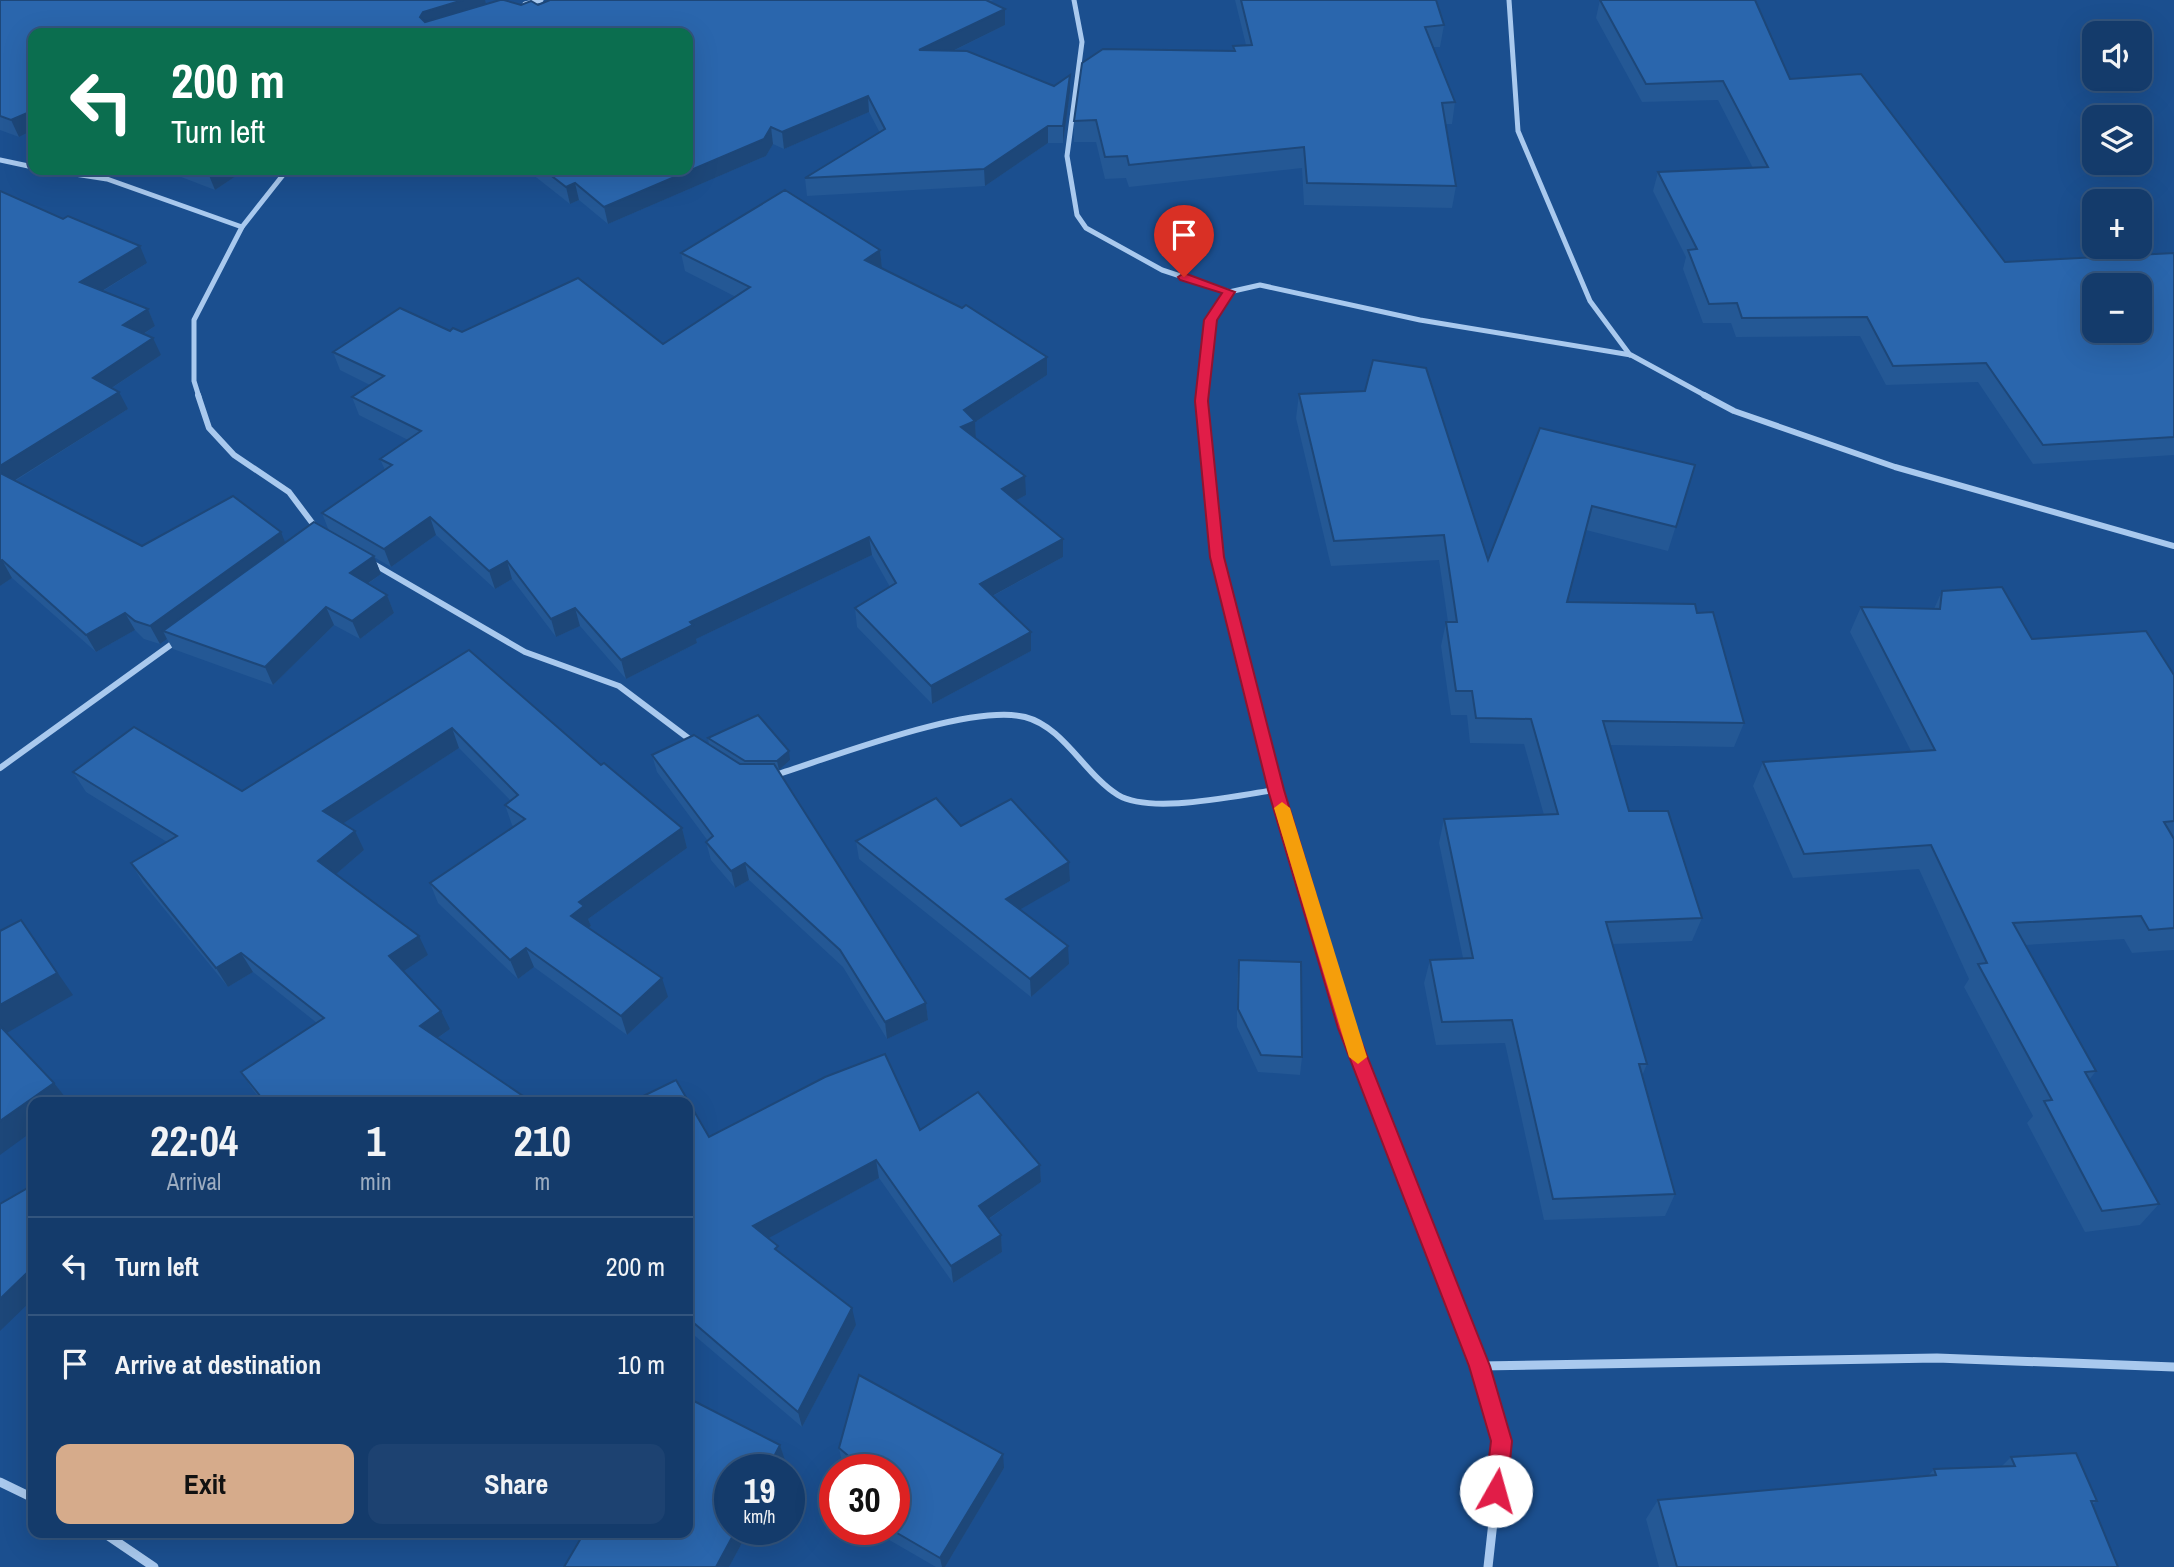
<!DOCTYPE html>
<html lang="en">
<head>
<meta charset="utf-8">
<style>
	body { margin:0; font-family:"Archivo Narrow",sans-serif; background:#1d4271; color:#f1f3f6; height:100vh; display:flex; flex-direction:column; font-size:26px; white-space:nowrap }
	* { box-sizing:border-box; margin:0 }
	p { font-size:23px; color:#9dadc1 }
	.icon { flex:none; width:38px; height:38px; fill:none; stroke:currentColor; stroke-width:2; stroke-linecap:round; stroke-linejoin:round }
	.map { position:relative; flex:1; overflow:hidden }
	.side { position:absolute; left:28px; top:1097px; width:665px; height:441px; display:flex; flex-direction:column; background:#143b6b; border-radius:14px; box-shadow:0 7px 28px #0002,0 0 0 2px #33557e }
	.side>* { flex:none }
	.guide { position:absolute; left:28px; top:28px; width:665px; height:147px; border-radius:14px; box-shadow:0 7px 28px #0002,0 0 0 2px #33557e; background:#0b6e4f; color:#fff; overflow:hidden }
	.controls { position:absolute; left:2082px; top:21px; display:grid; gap:14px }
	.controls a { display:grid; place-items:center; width:70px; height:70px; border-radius:14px; background:#143b6b; box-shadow:0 7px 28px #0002,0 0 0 2px #33557e; font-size:35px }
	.speed { position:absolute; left:714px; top:1454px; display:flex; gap:14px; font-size:35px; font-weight:700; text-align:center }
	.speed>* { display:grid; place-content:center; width:91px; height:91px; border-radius:50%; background:#143b6b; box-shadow:0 7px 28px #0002,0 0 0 2px #33557e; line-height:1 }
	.speed small { font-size:18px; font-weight:400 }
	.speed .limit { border:10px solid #d22; background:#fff; color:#111 }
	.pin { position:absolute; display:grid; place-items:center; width:60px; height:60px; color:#fff; margin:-72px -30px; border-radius:50% 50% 50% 0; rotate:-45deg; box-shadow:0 0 7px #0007 }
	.pin .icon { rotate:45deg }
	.me { position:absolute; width:77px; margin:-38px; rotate:7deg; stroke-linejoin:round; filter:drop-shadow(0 0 5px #0008) }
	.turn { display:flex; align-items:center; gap:24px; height:147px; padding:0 28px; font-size:32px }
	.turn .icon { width:91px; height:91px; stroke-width:2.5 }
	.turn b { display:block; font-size:49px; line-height:60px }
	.eta { display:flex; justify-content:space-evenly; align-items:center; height:119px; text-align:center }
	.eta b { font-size:42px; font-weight:800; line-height:49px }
	.primary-button { display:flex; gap:14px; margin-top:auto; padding:14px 28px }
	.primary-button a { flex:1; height:80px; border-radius:14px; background:#d6ab8b; color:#111; font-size:28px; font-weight:800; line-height:80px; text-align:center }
	.primary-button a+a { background:#1d4271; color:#f1f3f6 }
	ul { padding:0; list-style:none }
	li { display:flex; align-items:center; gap:21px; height:98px; padding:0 28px; border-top:2px solid #33557e }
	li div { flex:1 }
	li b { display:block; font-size:26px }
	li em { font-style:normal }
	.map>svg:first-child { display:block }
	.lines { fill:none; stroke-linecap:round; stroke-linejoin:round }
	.street-far2 { stroke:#a9c9ee; stroke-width:5 }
	.street-far1 { stroke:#a9c9ee; stroke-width:6 }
	.street { stroke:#a9c9ee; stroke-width:9 }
	.wall { fill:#245895 }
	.shaded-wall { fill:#1d4779 }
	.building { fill:#2a66ad; stroke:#1d4779; stroke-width:2; fill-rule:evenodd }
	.route { fill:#e11d48; stroke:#92132f; stroke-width:2 }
	.slow { fill:#f59e0b }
</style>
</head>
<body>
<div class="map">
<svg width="2174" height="1567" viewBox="0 0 2174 1567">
	<rect width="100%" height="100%" fill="#1b4f8f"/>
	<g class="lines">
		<!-- street-far2 -->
		<g class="street-far2">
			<polyline points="1074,0 1082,42 1067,156 1077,215 1086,228 1162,270 1229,292"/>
			<polyline points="1509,0 1518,131 1590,301 1630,355"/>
			<polyline points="525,4 541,0"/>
			<polyline points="0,160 33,167"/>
			<polyline points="49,170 107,179 242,227"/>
			<polyline points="199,397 194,381 194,320 242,227 287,170"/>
			<polyline points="1202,397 1210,320 1229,292 1260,285 1420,320 1631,355 1708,397"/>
		</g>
		<!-- street-far1 -->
		<g class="street-far1">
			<polyline points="198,395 209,428 234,455 289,492 316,528"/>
			<polyline points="1203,395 1217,557 1276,790 1311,908"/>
			<polyline points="1704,395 1734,411 1895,467 2174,546"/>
			<polyline points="372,563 525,652 619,686 696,744"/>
			<polyline points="0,768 176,641"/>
			<path d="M 772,776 C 830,758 970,703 1025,717 C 1064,727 1085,775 1118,795 C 1151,815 1238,795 1276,790"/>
		</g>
		<!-- street -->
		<g class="street">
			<polyline points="1311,906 1347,1028 1480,1366 1502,1441 1488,1567"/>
			<polyline points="1480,1366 1937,1358 2174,1367"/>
			<polyline points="0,1482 33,1498"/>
			<polyline points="104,1533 154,1567"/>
		</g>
	</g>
	<!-- wall -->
	<g class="wall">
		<polygon points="0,0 485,0 486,4 538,5 550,0 994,0 989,2 1005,25 953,51 1054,86 1070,75 1070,92 1063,143 1048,143 985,186 807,196 805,178 880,133 869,112 784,149 773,144 766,156 608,224 579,200 570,204 527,170 688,170 688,33 33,33 33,130 19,137 0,130"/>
		<polygon points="1235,0 1436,0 1444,25 1440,47 1433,47 1455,102 1452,124 1445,124 1456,186 1452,208 1304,205 1302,168 1129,187 1126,178 1105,179 1096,142 1074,142 1074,121 1233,51 1233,46 1246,45"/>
		<polygon points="1600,0 1790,79 2005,262 2174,253 2174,455 2033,464 1978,382 1886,385 1860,336 1736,337 1731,323 1703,323 1683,269 1686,257 1653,191 1658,172 1753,168 1718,100 1642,102 1596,18"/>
		<polygon points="163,170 245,170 215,190"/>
		<polygon points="0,191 147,263 103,291 148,309 155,326 144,334 161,355 112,388 128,409 15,481 142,546 285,543 329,531 322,513 385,470 380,459 408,440 359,415 352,397 370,385 340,370 333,352 450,331 663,344 736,297 685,271 681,253 880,250 882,268 1047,357 1047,375 975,422 976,439 1026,495 1016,500 1063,539 1063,557 993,596 1031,632 1031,651 932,704 857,627 855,608 890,587 872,555 696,639 697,643 626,679 580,626 556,637 512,579 495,589 436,535 391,567 374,557 381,574 368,584 387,595 394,613 360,639 334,625 273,685 173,649 167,639 160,644 144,639 135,630 96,652 12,578 0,586"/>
		<polygon points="1299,394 1488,560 1540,428 1695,465 1668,551 1586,530 1567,602 1697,613 1744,723 1734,747 1610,745 1629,811 1702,918 1692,941 1613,944 1647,1064 1642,1076 1675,1194 1665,1216 1544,1220 1505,1043 1436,1045 1424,983 1430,960 1463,958 1439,843 1444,819 1544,815 1524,744 1470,743 1467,715 1451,715 1441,646 1446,622 1448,622 1439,560 1331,566 1296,418"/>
		<polygon points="1942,591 2032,639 2174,675 2174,950 2132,953 2124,939 2025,945 2096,1071 2089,1080 2159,1204 2140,1225 2085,1232 2027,1123 2033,1116 1964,987 1969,979 1919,869 1793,878 1753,786 1763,762 1911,751 1850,632 1861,607 1934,609"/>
		<polygon points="469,650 601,765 682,828 687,848 588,919 591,926 588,928 668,997 627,1035 534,967 518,979 438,903 430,883 514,827 512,825 505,805 511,801 459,748 343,823 364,850 336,874 428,955 404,971 450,1029 438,1038 530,1102 263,1102 253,1090 241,1072 317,1023 253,972 228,987 143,883 131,863 167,842 86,792 73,772 242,791"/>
		<polygon points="708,738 790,760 779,770 778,770 926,1003 928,1020 887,1039 843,967 749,880 735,888 711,860 706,842 708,841 657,772 652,755 709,745"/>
		<polygon points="961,826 1069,862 1070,881 1020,909 1069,964 1031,997 859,859 856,841"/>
		<polygon points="1239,960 1302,1057 1300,1075 1258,1072 1237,1027 1237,978"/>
		<polygon points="688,1102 709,1137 920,1130 1040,1165 1041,1182 989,1219 1001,1235 1002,1252 953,1283 879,1178 768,1238 780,1253 856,1325 802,1427 688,1330"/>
		<polygon points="688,1398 780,1445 785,1460 780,1470 730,1470 730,1530 749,1530 729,1567 564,1567 581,1539 569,1533 688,1533"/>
		<polygon points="839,1448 1004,1468 945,1567 936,1567 872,1530 894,1530 894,1470 852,1470 842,1462"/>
		<polygon points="2011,1457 2097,1501 2092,1505 2118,1567 1659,1567 1646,1519 1658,1500 1929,1475 1934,1469 2002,1466"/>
	</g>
	<!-- shaded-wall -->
	<g class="shaded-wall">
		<polygon points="463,0 485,0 488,10 428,28 420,17 423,12"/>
		<polygon points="1005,9 1005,25 920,67 919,50"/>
		<polygon points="1070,75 1070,92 1063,143 1063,126"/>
		<polygon points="868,96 869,112 784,149 782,132"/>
		<polygon points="27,113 33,125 33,130 19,137 11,120"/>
		<polygon points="1048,126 1048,143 985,186 984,169"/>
		<polygon points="771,127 773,144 766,156 608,224 604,207"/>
		<polygon points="212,170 245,170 215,190 208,173"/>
		<polygon points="575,183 579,200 570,204 566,187"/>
		<polygon points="140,246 147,263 89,299 80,282"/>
		<polygon points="880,250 882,268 865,260"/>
		<polygon points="148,309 155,326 131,342 123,325"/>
		<polygon points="153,338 161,355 101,395 93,378"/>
		<polygon points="1047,357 1047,375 975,422 976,439 961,427 964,410"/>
		<polygon points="119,392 128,409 4,487 0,481 0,466"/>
		<polygon points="1025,476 1026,495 1003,507 1002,489"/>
		<polygon points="430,517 436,535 391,567 384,549"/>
		<polygon points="281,532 288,550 163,631 167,639 160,644 150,626"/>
		<polygon points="869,537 872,555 696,639 697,643 626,679 621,660 690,622"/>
		<polygon points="1063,539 1063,557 981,602 980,584"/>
		<polygon points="374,556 381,574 357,591 350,573"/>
		<polygon points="2,560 12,578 0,586 0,561"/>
		<polygon points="507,561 512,579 495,589 489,571"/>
		<polygon points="387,595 394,613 360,639 352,621"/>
		<polygon points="326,607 334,625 273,685 265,667"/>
		<polygon points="575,608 580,626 556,637 551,619"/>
		<polygon points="125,613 135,630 96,652 86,635"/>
		<polygon points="1031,632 1031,651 932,704 931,686"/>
		<polygon points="452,728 459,748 333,830 323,811"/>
		<polygon points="789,751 790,760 779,770 777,761"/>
		<polygon points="682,828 687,848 588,919 591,926 577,935 571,916 579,902"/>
		<polygon points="355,831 364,850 328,881 318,861"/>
		<polygon points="1069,862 1070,881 1007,917 1006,899"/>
		<polygon points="745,863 749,880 735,888 731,871"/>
		<polygon points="21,920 73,995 5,1034 0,1028 0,1005"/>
		<polygon points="419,936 428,955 398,975 389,956"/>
		<polygon points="1068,946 1069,964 1031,997 1030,979"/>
		<polygon points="526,948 534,967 518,979 510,960"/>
		<polygon points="241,953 253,972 228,987 216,968"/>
		<polygon points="662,978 668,997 627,1035 621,1016"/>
		<polygon points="926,1003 928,1020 887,1039 885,1022"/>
		<polygon points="441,1011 450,1029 429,1044 420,1026"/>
		<polygon points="54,1083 69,1102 33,1102 33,1131 0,1155 0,1121"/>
		<polygon points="876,1160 879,1178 758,1244 753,1226"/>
		<polygon points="1040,1165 1041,1182 981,1224 979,1206"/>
		<polygon points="1001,1235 1002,1252 953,1283 951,1266"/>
		<polygon points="33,1267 33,1299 0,1331 0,1299"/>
		<polygon points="852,1308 856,1325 802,1427 798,1412"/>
		<polygon points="780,1445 785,1460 780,1470 767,1470"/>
		<polygon points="1003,1454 1004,1468 945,1567 942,1567 940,1558"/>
		<polygon points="736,1530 749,1530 729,1567 716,1567"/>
	</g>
	<!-- building -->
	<g class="building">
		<polygon points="0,0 463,0 423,12 420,17 425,22 500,0 504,0 521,5 531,1 538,5 550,0 986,0 1005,9 919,50 967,51 1054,86 1070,75 1063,126 1048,126 984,169 805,178 885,129 868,96 782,132 771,127 764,139 604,207 575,183 566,187 544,170 688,170 688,33 33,33 33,115 27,113 11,120 0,116"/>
		<polygon points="1241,0 1436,0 1444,25 1425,27 1455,102 1442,103 1456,186 1307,183 1304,147 1129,165 1127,156 1105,157 1096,120 1074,121 1082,63 1103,49 1235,51 1233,46 1252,45"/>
		<path d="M 1600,0 L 1755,0 L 1790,79 L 1861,74 L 2005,262 L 2174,253 L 2174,437 L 2043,445 L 1986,363 L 1893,366 L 1867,317 L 1742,318 L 1737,303 L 1709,304 L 1688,250 L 1697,249 L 1658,172 L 1768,167 L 1723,81 L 1646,84 ZM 2095,285 L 2140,285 L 2140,331 L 2095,331 Z"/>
		<polygon points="200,170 212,170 208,173"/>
		<polygon points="785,190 880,250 865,260 962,308 966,305 1047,357 964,410 975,421 961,427 1025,476 1002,489 1063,539 980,584 1031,632 931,686 855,608 896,583 869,537 690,622 693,625 621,660 575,608 551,619 507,561 489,571 430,517 384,549 322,513 392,465 380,459 421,431 352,397 384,376 333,352 400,308 450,331 453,328 462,332 578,278 663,344 750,287 681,253"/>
		<polygon points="0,191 63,219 68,216 140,246 80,282 148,309 123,325 153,338 93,378 119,392 0,466"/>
		<polygon points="1373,360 1426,368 1488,560 1540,428 1695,465 1676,527 1592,506 1567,602 1695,604 1697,613 1713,612 1744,723 1603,721 1629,811 1668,811 1702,918 1606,922 1647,1064 1639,1064 1675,1194 1553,1199 1512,1020 1442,1022 1430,960 1473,958 1444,819 1558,814 1531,719 1476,718 1472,691 1456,691 1446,622 1457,622 1444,535 1334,541 1299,394 1365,391"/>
		<polygon points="0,473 142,546 233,496 281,532 150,626 135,621 125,613 86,635 2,560 0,561"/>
		<polygon points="314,522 374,556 350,573 387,595 352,621 326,607 265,667 163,631"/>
		<polygon points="2002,587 2032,639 2146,631 2174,675 2174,821 2164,822 2174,839 2174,928 2149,930 2141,916 2013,923 2096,1071 2085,1072 2159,1204 2102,1211 2044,1101 2052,1100 1978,964 1987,963 1931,845 1804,854 1763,762 1935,750 1861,607 1940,609 1942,591"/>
		<polygon points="469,650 601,765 604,763 682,828 579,902 584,906 571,916 662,978 621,1016 526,948 510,960 430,883 525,819 505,805 518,795 452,728 323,811 355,831 318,861 419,936 389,956 441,1011 420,1026 529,1100 526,1102 265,1102 241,1072 324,1018 241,953 216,968 131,863 177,836 73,772 134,727 242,791"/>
		<polygon points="758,715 789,751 777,761 745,761 708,738"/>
		<polygon points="694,735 740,764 774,764 926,1003 885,1022 840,950 745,863 731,871 706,842 713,836 652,755"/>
		<polygon points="936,798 961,826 1011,799 1069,862 1006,899 1068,946 1030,979 856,841"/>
		<polygon points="21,920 57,973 0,1005 0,931"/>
		<polygon points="1239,960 1301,962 1302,1057 1261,1055 1238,1009"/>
		<polygon points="0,1026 54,1083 0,1121"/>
		<polygon points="885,1054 920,1130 978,1092 1040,1165 979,1206 1001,1235 951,1266 876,1160 753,1226 778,1246 775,1249 852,1308 798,1412 688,1318 688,1102 631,1102 676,1080 709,1137 825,1077"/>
		<polygon points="33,1185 33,1267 0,1299 0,1204"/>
		<polygon points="859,1375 1003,1454 940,1558 892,1530 894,1530 894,1470 865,1470 839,1448"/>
		<polygon points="688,1398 780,1445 767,1470 730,1470 730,1530 736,1530 716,1567 564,1567 584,1533 688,1533"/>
		<polygon points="2076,1453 2097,1501 2091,1501 2118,1567 1677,1567 1658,1500 1936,1475 1934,1469 2015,1466 2011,1457"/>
	</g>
	<!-- route -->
	<polygon class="route" points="1184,273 1235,292 1217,320 1208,401 1224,557 1284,790 1356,1028 1490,1366 1512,1441 1507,1491 1504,1499 1496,1502 1489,1499 1485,1491 1491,1441 1469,1366 1338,1028 1268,790 1210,557 1195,401 1204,320 1222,293 1180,280 1178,277"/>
	<!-- slow -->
	<polygon class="slow" points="1282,802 1290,808 1367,1057 1358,1064 1349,1057 1274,808"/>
</svg>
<div class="controls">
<a><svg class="icon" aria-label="sound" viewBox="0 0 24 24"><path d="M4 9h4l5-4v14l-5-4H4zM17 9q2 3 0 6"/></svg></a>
<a><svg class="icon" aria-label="layers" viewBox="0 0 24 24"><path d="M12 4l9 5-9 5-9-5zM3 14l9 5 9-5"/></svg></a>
<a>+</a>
<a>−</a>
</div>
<div class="speed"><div>19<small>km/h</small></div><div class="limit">30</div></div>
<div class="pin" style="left:1184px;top:277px;background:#d93025"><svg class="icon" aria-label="arrive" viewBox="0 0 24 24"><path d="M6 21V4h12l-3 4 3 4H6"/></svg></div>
<svg class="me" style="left:1496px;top:1491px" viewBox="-20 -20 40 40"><circle r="19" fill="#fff"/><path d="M0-13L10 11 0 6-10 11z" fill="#e11d48"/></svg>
<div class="guide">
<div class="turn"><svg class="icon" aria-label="left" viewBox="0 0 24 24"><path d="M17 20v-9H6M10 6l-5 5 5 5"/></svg><div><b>200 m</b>Turn left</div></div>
</div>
<section class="side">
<div class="eta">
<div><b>22:04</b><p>Arrival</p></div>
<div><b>1</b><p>min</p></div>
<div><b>210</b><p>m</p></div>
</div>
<ul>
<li><svg class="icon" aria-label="left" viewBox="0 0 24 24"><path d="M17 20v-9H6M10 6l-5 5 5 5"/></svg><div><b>Turn left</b></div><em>200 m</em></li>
<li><svg class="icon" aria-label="arrive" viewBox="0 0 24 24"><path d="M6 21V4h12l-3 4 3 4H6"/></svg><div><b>Arrive at destination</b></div><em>10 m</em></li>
</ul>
<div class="primary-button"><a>Exit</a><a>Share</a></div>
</section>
</div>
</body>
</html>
